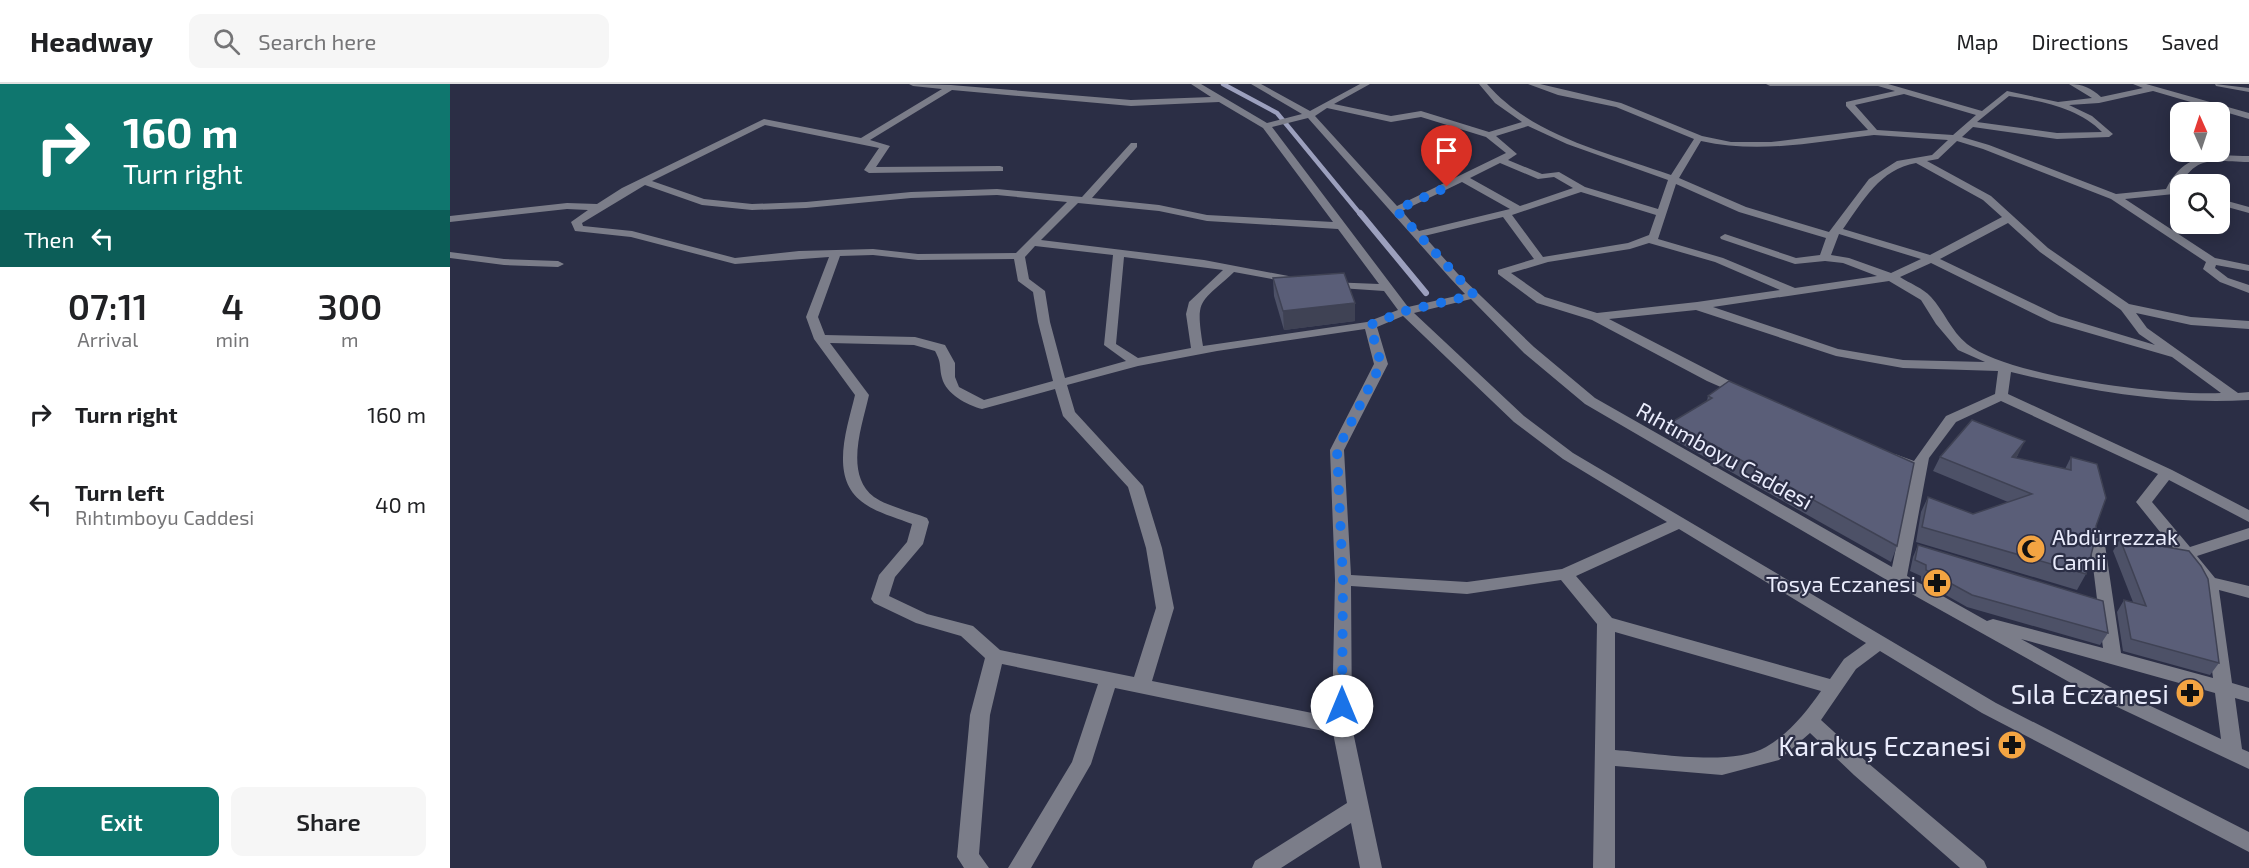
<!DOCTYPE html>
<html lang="en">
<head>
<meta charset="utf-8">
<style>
	body { margin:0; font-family:"Exo 2",sans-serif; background:#f6f6f6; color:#202124; height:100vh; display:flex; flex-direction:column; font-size:22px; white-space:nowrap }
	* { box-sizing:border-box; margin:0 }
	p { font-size:20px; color:#757577 }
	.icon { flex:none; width:33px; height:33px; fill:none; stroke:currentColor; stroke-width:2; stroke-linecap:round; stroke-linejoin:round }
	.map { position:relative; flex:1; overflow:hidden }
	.side { display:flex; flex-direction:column; background:#fff; width:450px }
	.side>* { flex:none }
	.guide { background:#0f766e; color:#fff; overflow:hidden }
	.needle { width:39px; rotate:357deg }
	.tools { position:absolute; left:1720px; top:18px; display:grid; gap:12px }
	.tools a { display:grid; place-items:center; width:60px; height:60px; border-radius:12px; background:#fff; box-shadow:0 3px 15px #0003; font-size:30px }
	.pin { position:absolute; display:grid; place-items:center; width:51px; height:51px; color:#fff; margin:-62px -26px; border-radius:50% 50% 50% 0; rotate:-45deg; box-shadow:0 0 6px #0007 }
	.pin .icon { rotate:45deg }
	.me { position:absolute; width:66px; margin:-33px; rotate:0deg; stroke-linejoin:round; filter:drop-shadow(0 0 4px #0008) }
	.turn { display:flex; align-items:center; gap:21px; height:126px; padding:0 24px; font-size:27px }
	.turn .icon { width:78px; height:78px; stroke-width:2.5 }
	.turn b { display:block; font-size:42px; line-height:51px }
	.then { display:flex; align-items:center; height:57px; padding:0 24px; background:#0003; gap:12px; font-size:22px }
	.eta { display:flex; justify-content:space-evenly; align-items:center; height:102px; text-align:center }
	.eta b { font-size:36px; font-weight:600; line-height:42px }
	.action { display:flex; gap:12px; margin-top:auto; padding:12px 24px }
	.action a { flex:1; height:69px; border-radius:12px; background:#0f766e; color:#fff; font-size:24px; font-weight:600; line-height:69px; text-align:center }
	.action a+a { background:#f6f6f6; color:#202124 }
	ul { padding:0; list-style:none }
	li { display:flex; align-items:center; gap:18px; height:90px; padding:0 24px }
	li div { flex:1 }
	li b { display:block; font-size:22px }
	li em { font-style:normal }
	header { display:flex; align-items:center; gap:36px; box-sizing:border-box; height:84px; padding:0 30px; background:#fff; border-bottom:2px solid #e0e0e0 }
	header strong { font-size:28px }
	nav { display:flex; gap:33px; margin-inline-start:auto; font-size:21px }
	.search { width:420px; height:54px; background:#f6f6f6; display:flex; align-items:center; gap:15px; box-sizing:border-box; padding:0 21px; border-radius:12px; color:#757577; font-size:22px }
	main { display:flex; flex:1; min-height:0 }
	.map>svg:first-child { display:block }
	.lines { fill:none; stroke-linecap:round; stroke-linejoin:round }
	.stream-far1 { stroke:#9ca0be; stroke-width:4.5 }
	.stream { stroke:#9ca0be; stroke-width:6 }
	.minor { fill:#7b7d89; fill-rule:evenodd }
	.wall { fill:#4d5167 }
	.shaded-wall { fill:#3f4254 }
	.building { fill:#5a5e78; stroke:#3f4254; stroke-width:1.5 }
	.route { stroke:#1a73e8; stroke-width:10; stroke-dasharray:0 18 }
	.labels { text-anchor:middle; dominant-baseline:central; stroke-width:4.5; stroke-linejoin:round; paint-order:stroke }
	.street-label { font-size:22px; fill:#eaecfc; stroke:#2b2e45 }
	.poi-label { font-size:22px; fill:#eaecfc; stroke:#2b2e45; text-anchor:start }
	.near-poi-label { font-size:27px; fill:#eaecfc; stroke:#2b2e45; text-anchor:end }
</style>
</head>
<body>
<header>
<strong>Headway</strong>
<div class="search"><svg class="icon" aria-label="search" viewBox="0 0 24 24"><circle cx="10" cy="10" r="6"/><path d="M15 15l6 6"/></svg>Search here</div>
<nav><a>Map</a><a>Directions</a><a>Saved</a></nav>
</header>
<main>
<section class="side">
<div class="guide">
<div class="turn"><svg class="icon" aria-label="right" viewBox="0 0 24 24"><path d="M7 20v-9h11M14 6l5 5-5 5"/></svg><div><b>160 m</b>Turn right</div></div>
<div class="then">Then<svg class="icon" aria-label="left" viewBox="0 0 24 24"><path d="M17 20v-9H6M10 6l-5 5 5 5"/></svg></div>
</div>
<div class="eta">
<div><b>07:11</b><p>Arrival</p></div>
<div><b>4</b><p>min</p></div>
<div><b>300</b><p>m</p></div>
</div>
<ul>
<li><svg class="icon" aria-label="right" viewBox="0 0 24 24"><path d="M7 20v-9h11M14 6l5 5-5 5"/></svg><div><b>Turn right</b></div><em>160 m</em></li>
<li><svg class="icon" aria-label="left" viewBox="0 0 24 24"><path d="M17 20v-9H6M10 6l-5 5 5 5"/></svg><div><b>Turn left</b><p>Rıhtımboyu Caddesi</p></div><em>40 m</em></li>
</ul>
<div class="action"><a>Exit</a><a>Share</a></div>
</section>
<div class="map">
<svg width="1799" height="784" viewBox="0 0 1799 784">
	<rect width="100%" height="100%" fill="#2b2e45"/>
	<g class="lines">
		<!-- stream-far1 -->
		<polyline class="stream-far1" points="773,0 827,29 911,131"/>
		<!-- stream -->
		<polyline class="stream" points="910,129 976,209"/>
		<!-- minor -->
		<g class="minor">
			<path d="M 459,0 L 501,1 L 681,16 L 761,13 L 741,0 L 751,0 L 817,39 L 852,30 L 801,0 L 811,0 L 860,27 L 910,0 L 920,0 L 884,20 L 941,32 L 971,27 L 1039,48 L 1072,38 L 1045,19 L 1029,0 L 1037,0 C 1083,53 1157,68 1221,91 L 1244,55 L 1166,23 L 1108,11 L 1078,0 L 1090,0 L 1171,19 L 1252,52 L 1281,58 L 1321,58 L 1418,46 L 1396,22 L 1396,18 L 1445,7 L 1428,2 L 1320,2 L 1316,0 L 1438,0 L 1532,27 L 1557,7 L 1608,18 L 1642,14 L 1619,0 C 1633,0 1641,4 1651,13 L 1693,4 L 1683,0 L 1696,0 L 1799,29 L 1799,35 L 1703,7 L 1649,19 L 1619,21 L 1642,32 L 1663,50 L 1659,53 L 1607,55 L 1523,43 L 1512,53 L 1539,61 L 1666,110 L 1716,105 C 1735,67 1762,71 1799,72 L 1799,78 C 1756,77 1747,70 1724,110 L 1675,115 L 1765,174 L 1799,181 L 1799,187 L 1766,181 L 1765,184 L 1778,194 L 1799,201 L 1799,209 L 1770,198 L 1753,185 L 1756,178 L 1661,115 L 1533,65 L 1507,57 L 1488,75 L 1477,77 L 1541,112 L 1598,164 L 1679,220 L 1741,233 L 1799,237 L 1799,245 L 1741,241 L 1686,229 L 1697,244 L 1788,309 L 1799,308 L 1799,316 C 1718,321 1639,307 1561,288 L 1558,310 L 1722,386 L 1799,426 L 1799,438 L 1719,396 L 1702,418 L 1740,463 L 1799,444 L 1799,455 L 1747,472 L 1765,494 L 1799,502 L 1799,514 L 1769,506 L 1782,599 L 1799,604 L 1799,618 L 1785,614 L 1792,665 L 1799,668 L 1799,685 L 1646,613 L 1442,499 L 1135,320 L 1074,269 L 1021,215 L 964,229 L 1074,332 L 1123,369 L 1546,619 L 1799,748 L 1799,768 L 1532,629 L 1430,567 L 1406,585 L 1371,636 L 1418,679 L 1534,777 L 1537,784 L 1510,784 L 1404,691 L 1360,649 L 1329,676 L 1272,691 L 1165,682 L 1165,784 L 1143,784 L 1147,540 L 1111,496 L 1017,510 L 901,502 L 902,643 L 932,784 L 910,784 L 901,739 L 831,784 L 802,784 L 805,777 L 897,719 L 883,649 L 665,604 L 641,680 L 581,784 L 558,784 L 622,678 L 648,600 L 552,580 L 540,631 L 529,770 L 539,784 L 514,784 L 507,773 L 520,631 L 535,574 L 511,552 L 466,539 L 424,519 L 421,515 L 429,491 L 457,458 L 462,440 C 447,434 428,429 415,420 C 378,396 397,345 405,311 L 364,255 L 356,233 L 379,173 L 285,180 L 181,153 L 125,147 L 121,138 L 138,126 L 117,125 L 0,138 L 0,132 L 117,119 L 147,120 L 172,104 L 314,35 L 411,54 L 492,5 L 463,2 ZM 502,6 L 681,22 L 769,18 L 813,44 L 883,138 L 757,131 L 709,121 L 642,114 L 687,63 L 687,59 L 681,59 L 632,113 L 547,105 L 461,108 L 356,118 L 302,120 L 254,115 L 202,97 L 315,41 L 429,64 L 414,86 L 419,89 L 553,87 L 553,83 L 550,82 L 426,83 L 440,62 L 420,56 ZM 1454,10 L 1526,31 L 1503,51 L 1427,46 L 1405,21 ZM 1559,12 C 1591,17 1629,24 1652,48 L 1607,49 L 1527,38 ZM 877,24 L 941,38 L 971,33 L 1036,53 L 1056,69 L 947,122 L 865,32 ZM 858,34 L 1000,194 L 1015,210 L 958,223 L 822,43 ZM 1078,42 L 1117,60 L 1218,96 L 1208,125 L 1135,103 L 1109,88 L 1092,90 L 1058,76 L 1067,70 L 1046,52 ZM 1424,51 L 1498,56 L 1482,71 L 1447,77 L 1419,95 L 1379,148 L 1296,123 L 1229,94 L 1251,57 C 1309,70 1366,58 1424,51 ZM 1050,79 L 1088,95 L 1104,93 L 1123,104 L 1070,122 L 1020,94 ZM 1466,79 L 1533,116 L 1552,133 L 1480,171 L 1393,145 C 1413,117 1430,85 1466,79 ZM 1012,98 L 1060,125 L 969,147 L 952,127 ZM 1226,100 L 1289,128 L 1376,154 L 1370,171 L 1346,174 L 1275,150 L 1270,153 L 1271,155 L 1345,180 L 1375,177 L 1393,179 L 1427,192 L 1345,204 L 1273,174 L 1208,155 ZM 195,101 L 252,121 L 302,126 L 356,124 L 461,114 L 547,111 L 617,118 L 566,169 L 468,170 L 423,165 L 349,167 L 285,174 L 182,147 L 133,142 L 132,139 ZM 1131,108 L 1206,131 L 1199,151 L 1178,159 L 1093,173 L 1062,131 ZM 628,119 L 709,127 L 757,137 L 888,145 L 929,200 L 879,198 L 875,199 L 875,203 L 934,207 L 948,226 L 917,238 L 753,262 C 745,213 750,220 784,188 L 849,200 L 855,197 L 849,194 L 754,176 L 591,156 ZM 1053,133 L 1084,175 L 1048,186 L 1048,190 L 1087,219 L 1142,236 L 1257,297 L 1289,311 L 1299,311 L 1301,308 L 1159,235 L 1246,226 L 1386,272 L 1453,284 L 1548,287 L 1545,310 L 1496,332 L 1464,377 L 1445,370 L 1438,374 L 1462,387 L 1442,483 L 1145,314 L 1084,263 L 1008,190 L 974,152 ZM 1558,139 L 1590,168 L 1671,226 L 1689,250 L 1705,261 L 1609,232 L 1490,175 ZM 1389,150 L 1471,175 L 1441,189 L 1399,174 L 1381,171 ZM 1199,159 L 1265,178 L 1330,206 L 1247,218 L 1147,229 L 1095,213 L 1061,189 L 1098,178 L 1180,165 ZM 585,162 L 663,171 L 654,261 L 676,277 L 615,294 L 600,238 L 595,207 L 579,195 L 575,173 ZM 423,171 L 468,176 L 564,175 L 568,197 L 583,208 L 588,238 L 603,297 L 534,316 L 509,303 L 505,293 L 505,279 L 495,261 L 465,253 L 375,251 L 368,233 L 390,172 ZM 674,173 L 773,186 L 739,218 L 736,230 L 741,264 L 688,274 L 666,260 ZM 1481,179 L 1601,238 L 1722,273 L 1771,309 C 1717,312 1558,293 1517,260 C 1501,247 1494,227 1481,213 C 1473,204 1459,199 1450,193 ZM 1439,197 L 1471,216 L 1486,240 L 1508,266 L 1535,278 L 1453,276 L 1388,265 L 1263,223 ZM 953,232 L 1064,338 L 1113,375 L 1217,438 L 1112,485 L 1017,498 L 901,491 L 894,366 L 938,280 L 927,243 ZM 915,245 L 924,280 L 880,366 L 885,496 L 882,633 L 702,597 L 724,524 L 712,464 L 693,402 L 625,328 L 617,301 L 688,282 L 767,267 ZM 380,259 L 464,261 L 485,267 C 492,280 489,282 492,294 C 496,310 517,321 532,325 L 605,305 L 613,332 L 678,403 L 696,464 L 706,524 L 684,593 L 550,566 L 523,542 L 477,530 L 439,512 L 445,493 L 473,460 L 479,438 L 477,434 C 462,428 437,422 424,413 C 394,390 412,342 419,311 ZM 1551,317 L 1708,390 L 1686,418 L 1751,499 L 1763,594 L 1671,569 L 1654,454 L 1642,454 L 1640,458 L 1653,564 L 1543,535 L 1537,537 L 1457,492 L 1479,374 L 1506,338 ZM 1229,445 L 1416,559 L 1394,575 L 1380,595 L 1162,534 L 1126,492 ZM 1165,548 L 1371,607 C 1357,627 1339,650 1316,663 C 1282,683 1205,669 1165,666 ZM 1571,555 L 1765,609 L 1771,655 L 1660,603 Z"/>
			<polygon points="1765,0 1799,4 1799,8 1766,2"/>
			<polygon points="1770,115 1799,123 1799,129 1770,121"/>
			<polygon points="0,168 54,175 108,177 114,180 108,183 54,181 0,174"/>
		</g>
	</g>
	<!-- wall -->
	<g class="wall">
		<polygon points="823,194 905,237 834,246 824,212"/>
		<polygon points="1279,297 1447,462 1441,478 1219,353 1222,338 1257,317 1258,312"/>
		<polygon points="1568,371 1566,374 1615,385 1621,373 1646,442 1636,490 1627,506 1466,458 1471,428 1478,413 1523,430 1558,418 1483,387 1490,373"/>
		<polygon points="1670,455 1769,579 1760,591 1673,567 1667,528 1674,516 1683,518 1663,467"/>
		<polygon points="1468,461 1658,549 1650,561 1517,523 1471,497 1471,492 1460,487 1463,473"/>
	</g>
	<!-- shaded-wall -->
	<g class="shaded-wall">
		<polygon points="905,219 905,237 834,246 833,227"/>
		<polygon points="1575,357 1568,371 1555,388 1562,373"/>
	</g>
	<!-- building -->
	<g class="building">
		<polygon points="894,189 905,219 833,227 823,194"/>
		<polygon points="1279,297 1464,379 1447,462 1222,338 1262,314 1258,312"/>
		<polygon points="1522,336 1575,357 1562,373 1621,386 1621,373 1647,380 1656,414 1646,442 1647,448 1636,490 1472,443 1478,413 1523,430 1582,410 1490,373"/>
		<polygon points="1670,455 1739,467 1751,482 1758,495 1769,579 1681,555 1674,516 1696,522"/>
		<polygon points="1468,461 1653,517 1658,549 1522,511 1476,486 1476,481 1465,476"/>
	</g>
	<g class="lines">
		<!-- route -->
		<polyline class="route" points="892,622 893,496 887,366 931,280 920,241 955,227 1024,211 946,126 997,103"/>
	</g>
	<!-- icons -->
	<defs>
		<g id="mosque-disc" transform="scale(1.5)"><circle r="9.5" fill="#f3a442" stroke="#2b2e45"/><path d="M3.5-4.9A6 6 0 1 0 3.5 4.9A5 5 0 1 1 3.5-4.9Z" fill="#111"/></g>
		<g id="pharmacy-disc" transform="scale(1.5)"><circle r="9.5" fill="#f3a442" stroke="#2b2e45"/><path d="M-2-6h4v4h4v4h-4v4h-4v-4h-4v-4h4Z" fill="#111"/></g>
	</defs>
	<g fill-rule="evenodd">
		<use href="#mosque-disc" x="1581" y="465"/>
		<use href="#pharmacy-disc" x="1487" y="499"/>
		<use href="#pharmacy-disc" x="1740" y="609"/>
		<use href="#pharmacy-disc" x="1562" y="661"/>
	</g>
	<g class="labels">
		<!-- street labels -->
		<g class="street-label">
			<text transform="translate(1275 371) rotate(29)">Rıhtımboyu Caddesi</text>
		</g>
		<!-- poi labels -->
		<g class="poi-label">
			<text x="1602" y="452">Abdürrezzak<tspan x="1602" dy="25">Camii</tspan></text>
			<text x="1466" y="499" text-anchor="end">Tosya Eczanesi</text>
		</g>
		<!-- near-poi labels -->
		<g class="near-poi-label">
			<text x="1719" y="609">Sıla Eczanesi</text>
			<text x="1541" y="661">Karakuş Eczanesi</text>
		</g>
	</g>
</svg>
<div class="tools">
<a><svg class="needle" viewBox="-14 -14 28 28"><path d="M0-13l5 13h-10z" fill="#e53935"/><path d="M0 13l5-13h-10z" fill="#757577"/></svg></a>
<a><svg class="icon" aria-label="search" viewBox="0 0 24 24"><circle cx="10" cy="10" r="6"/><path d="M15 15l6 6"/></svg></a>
</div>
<div class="pin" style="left:997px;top:103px;background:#d93025"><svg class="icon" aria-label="arrive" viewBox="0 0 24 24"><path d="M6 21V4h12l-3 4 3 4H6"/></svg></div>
<svg class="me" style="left:892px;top:622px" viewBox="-20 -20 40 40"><circle r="19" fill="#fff"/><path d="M0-13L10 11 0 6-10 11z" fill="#1a73e8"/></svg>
</div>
</main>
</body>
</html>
